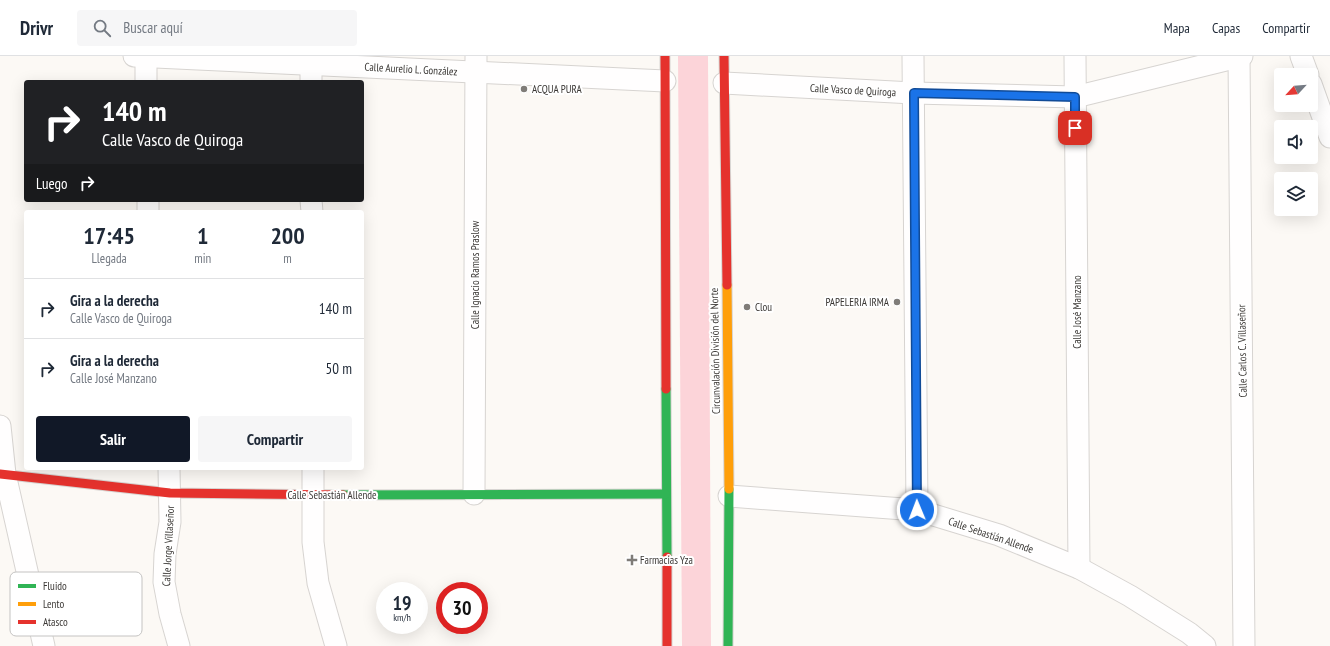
<!DOCTYPE html>
<html lang="es">
<head>
<meta charset="utf-8">
<style>
	body { margin:0; font-family:"PT Sans Narrow",sans-serif; background:#f6f6f7; color:#1f2937; height:100vh; display:flex; flex-direction:column; font-size:15px; white-space:nowrap }
	* { box-sizing:border-box; margin:0 }
	p { font-size:13px; color:#747a83 }
	.icon { flex:none; width:22px; height:22px; fill:none; stroke:currentColor; stroke-width:2; stroke-linecap:round; stroke-linejoin:round }
	.map { position:relative; flex:1; overflow:hidden }
	.panel { position:absolute; left:24px; top:154px; width:340px; height:260px; display:flex; flex-direction:column; background:#fff; border-radius:4px; box-shadow:0 4px 16px #0002 }
	.panel>* { flex:none }
	.guide { position:absolute; left:24px; top:24px; width:340px; height:122px; border-radius:4px; box-shadow:0 4px 16px #0002; background:#202124; color:#fff; overflow:hidden }
	.needle { width:26px; rotate:244deg }
	.tools { position:absolute; left:1274px; top:12px; display:grid; gap:8px }
	.tools a { display:grid; place-items:center; width:44px; height:44px; border-radius:4px; background:#fff; box-shadow:0 4px 16px #0002; font-size:20px }
	.speed { position:absolute; left:376px; top:526px; display:flex; gap:8px; font-size:20px; font-weight:700; text-align:center }
	.speed>* { display:grid; place-content:center; width:52px; height:52px; border-radius:50%; background:#fff; box-shadow:0 4px 16px #0002; line-height:1 }
	.speed small { font-size:10px; font-weight:400 }
	.speed .limit { border:6px solid #d22; background:#fff; color:#111 }
	.pin { position:absolute; display:grid; place-items:center; width:34px; height:34px; color:#fff; margin:-17px; border-radius:8px; box-shadow:0 2px 6px #0006 }
	.me { position:absolute; width:44px; margin:-22px; rotate:359deg; stroke-linejoin:round; filter:drop-shadow(0 0 3px #0008) }
	.turn { display:flex; align-items:center; gap:14px; height:84px; padding:0 12px; font-size:18px }
	.turn .icon { width:52px; height:52px; stroke-width:2.5 }
	.turn b { display:block; font-size:28px; line-height:34px }
	.then { display:flex; align-items:center; height:38px; padding:0 12px; background:#0003; gap:8px; font-size:15px }
	.eta { display:flex; justify-content:space-evenly; align-items:center; height:68px; text-align:center }
	.eta b { font-size:24px; font-weight:700; line-height:28px }
	.action { display:flex; gap:8px; margin-top:auto; padding:8px 12px }
	.action a { flex:1; height:46px; border-radius:4px; background:#111827; color:#fff; font-size:16px; font-weight:700; line-height:46px; text-align:center }
	.action a+a { background:#f6f6f7; color:#1f2937 }
	ul { padding:0; list-style:none }
	li { display:flex; align-items:center; gap:12px; height:60px; padding:0 12px; border-top:1px solid #e0e1e3 }
	li div { flex:1 }
	li b { display:block; font-size:15px }
	li em { font-style:normal }
	header { display:flex; align-items:center; gap:24px; box-sizing:border-box; height:56px; padding:0 20px; background:#fff; border-bottom:1px solid #e0e1e3 }
	header strong { font-size:19px }
	nav { display:flex; gap:22px; margin-inline-start:auto; font-size:14px }
	.search { width:280px; height:36px; background:#f6f6f7; display:flex; align-items:center; gap:10px; box-sizing:border-box; padding:0 14px; border-radius:4px; color:#747a83; font-size:15px }
	.map>svg:first-child { display:block }
	.green { fill:#fcd4d9 }
	.lines { fill:none; stroke-linecap:round; stroke-linejoin:round }
	.street-casing { stroke:#d7d4d1; stroke-width:23 }
	.fast-casing { stroke:#d7d4d1; stroke-width:11 }
	.slow-casing { stroke:#d7d4d1; stroke-width:11 }
	.jam-casing { stroke:#d7d4d1; stroke-width:11 }
	.street { stroke:#fffefe; stroke-width:21 }
	.fast { stroke:#30b455; stroke-width:9 }
	.slow { stroke:#ff9f0a; stroke-width:9 }
	.jam { stroke:#e5322d; stroke-width:9 }
	.route-casing { stroke:#114b97; stroke-width:10 }
	.route { stroke:#1a73e8; stroke-width:7 }
	.poi-dot { fill:#7f7c78; stroke:#fff; stroke-width:1.5 }
	.labels { text-anchor:middle; dominant-baseline:central; stroke-width:4; stroke-linejoin:round; paint-order:stroke }
	.street-label { font-size:11px; fill:#3b3835; stroke:#fff }
	.poi-label { font-size:11px; fill:#3b3835; stroke:#fff; text-anchor:start }
	.key { fill:#fff; stroke:#c4c3c2; stroke-width:1 }
	.key-label { font-size:11px; fill:#3b3835 }
</style>
</head>
<body>
<header>
<strong>Drivr</strong>
<div class="search"><svg class="icon" aria-label="search" viewBox="0 0 24 24"><circle cx="10" cy="10" r="6"/><path d="M15 15l6 6"/></svg>Buscar aquí</div>
<nav><a>Mapa</a><a>Capas</a><a>Compartir</a></nav>
</header>
<div class="map">
<svg width="1330" height="590" viewBox="0 0 1330 590">
	<rect width="100%" height="100%" fill="#fcf9f5"/>
	<!-- green -->
	<polygon class="green" points="678,0 708,0 711,590 682,590"/>
	<g class="lines">
		<!-- street casing -->
		<g class="street-casing">
			<g id="street">
				<polyline points="134,0 665,25"/>
				<polyline points="146,0 146,26"/>
				<polyline points="311,0 311,26"/>
				<polyline points="913,0 917,454"/>
				<polyline points="1075,0 1079,512"/>
				<polyline points="1239,0 1244,590"/>
				<polyline points="1301,0 1308,19"/>
				<polyline points="724,27 913,37 1075,41 1242,0"/>
				<polyline points="1311,28 1330,81"/>
				<polyline points="148,144 148,156"/>
				<polyline points="311,144 312,156"/>
				<polyline points="0,370 5,418 44,590"/>
				<polyline points="169,412 170,466 165,498 164,526 170,558 179,590"/>
				<polyline points="313,412 313,486 318,527 336,590"/>
				<polyline points="474,438 476,0"/>
				<polyline points="729,440 917,454 999,479 1079,512 1130,540 1189,577 1205,590"/>
			</g>
		</g>
		<!-- fast casing -->
		<g class="fast-casing">
			<g id="fast">
				<polyline points="666,333 667,501"/>
				<polyline points="343,439 665,438"/>
				<polyline points="728,590 729,433"/>
			</g>
		</g>
		<!-- slow casing -->
		<g class="slow-casing">
			<polyline id="slow" points="727,229 729,433"/>
		</g>
		<!-- jam casing -->
		<g class="jam-casing">
			<g id="jam">
				<polyline points="665,0 666,333"/>
				<polyline points="724,0 727,229"/>
				<polyline points="0,418 170,437 343,439"/>
				<polyline points="667,501 667,590"/>
			</g>
		</g>
		<!-- street -->
		<use href="#street" class="street"/>
		<!-- fast -->
		<use href="#fast" class="fast"/>
		<!-- slow -->
		<use href="#slow" class="slow"/>
		<!-- jam -->
		<use href="#jam" class="jam"/>
	</g>
	<g class="lines">
		<!-- route casing -->
		<g class="route-casing">
			<polyline id="route" points="917,454 914,37 1075,41 1075,72"/>
		</g>
		<!-- route -->
		<use href="#route" class="route"/>
	</g>
	<!-- markers -->
	<g class="poi-dot">
		<circle cx="524" cy="33" r="4"/>
		<circle cx="897" cy="246" r="4"/>
		<circle cx="747" cy="251" r="4"/>
		<path d="M630 498h4v4h4v4h-4v4h-4v-4h-4v-4h4z"/>
	</g>
	<g class="labels">
		<!-- street labels -->
		<g class="street-label">
			<text transform="translate(411 13) rotate(3)">Calle Aurelio L. González</text>
			<text transform="translate(853 34) rotate(3)">Calle Vasco de Quiroga</text>
			<text transform="translate(475 219) rotate(-90)">Calle Ignacio Ramos Praslow</text>
			<text transform="translate(1077 256) rotate(-90)">Calle José Manzano</text>
			<text transform="translate(715 295) rotate(-91)">Circunvalación División del Norte</text>
			<text transform="translate(1242 295) rotate(-91)">Calle Carlos C. Villaseñor</text>
			<text x="332" y="439">Calle Sebastián Allende</text>
			<text transform="translate(991 479) rotate(19)">Calle Sebastián Allende</text>
			<text transform="translate(168 490) rotate(-87)">Calle Jorge Villaseñor</text>
		</g>
		<!-- poi labels -->
		<g class="poi-label">
			<text x="532" y="33">ACQUA PURA</text>
			<text x="889" y="246" text-anchor="end">PAPELERIA IRMA</text>
			<text x="755" y="251">Clou</text>
			<text x="640" y="504">Farmacias Yza</text>
		</g>
	</g>
	<!-- legend -->
	<rect x="10" y="516" width="132" height="64" rx="6" class="key"/>
	<rect x="18" y="528" width="18" height="4" fill="#30b455"/>
	<rect x="18" y="546" width="18" height="4" fill="#ff9f0a"/>
	<rect x="18" y="564" width="18" height="4" fill="#e5322d"/>
	<g class="key-label">
		<text x="43" y="534">Fluido</text>
		<text x="43" y="552">Lento</text>
		<text x="43" y="570">Atasco</text>
	</g>
</svg>
<div class="tools">
<a><svg class="needle" viewBox="-14 -14 28 28"><path d="M0-13l5 13h-10z" fill="#e53935"/><path d="M0 13l5-13h-10z" fill="#747a83"/></svg></a>
<a><svg class="icon" aria-label="sound" viewBox="0 0 24 24"><path d="M4 9h4l5-4v14l-5-4H4zM17 9q2 3 0 6"/></svg></a>
<a><svg class="icon" aria-label="layers" viewBox="0 0 24 24"><path d="M12 4l9 5-9 5-9-5zM3 14l9 5 9-5"/></svg></a>
</div>
<div class="speed"><div>19<small>km/h</small></div><div class="limit">30</div></div>
<div class="pin" style="left:1075px;top:72px;background:#d93025"><svg class="icon" aria-label="arrive" viewBox="0 0 24 24"><path d="M6 21V4h12l-3 4 3 4H6"/></svg></div>
<svg class="me" style="left:917px;top:454px" viewBox="-20 -20 40 40"><circle r="17" fill="#1a73e8" stroke="#fff" stroke-width="3"/><path d="M0-11L8 9 0 5-8 9z" fill="#fff"/></svg>
<div class="guide">
<div class="turn"><svg class="icon" aria-label="right" viewBox="0 0 24 24"><path d="M7 20v-9h11M14 6l5 5-5 5"/></svg><div><b>140 m</b>Calle Vasco de Quiroga</div></div>
<div class="then">Luego<svg class="icon" aria-label="right" viewBox="0 0 24 24"><path d="M7 20v-9h11M14 6l5 5-5 5"/></svg></div>
</div>
<section class="panel">
<div class="eta">
<div><b>17:45</b><p>Llegada</p></div>
<div><b>1</b><p>min</p></div>
<div><b>200</b><p>m</p></div>
</div>
<ul>
<li><svg class="icon" aria-label="right" viewBox="0 0 24 24"><path d="M7 20v-9h11M14 6l5 5-5 5"/></svg><div><b>Gira a la derecha</b><p>Calle Vasco de Quiroga</p></div><em>140 m</em></li>
<li><svg class="icon" aria-label="right" viewBox="0 0 24 24"><path d="M7 20v-9h11M14 6l5 5-5 5"/></svg><div><b>Gira a la derecha</b><p>Calle José Manzano</p></div><em>50 m</em></li>
</ul>
<div class="action"><a>Salir</a><a>Compartir</a></div>
</section>
</div>
</body>
</html>
